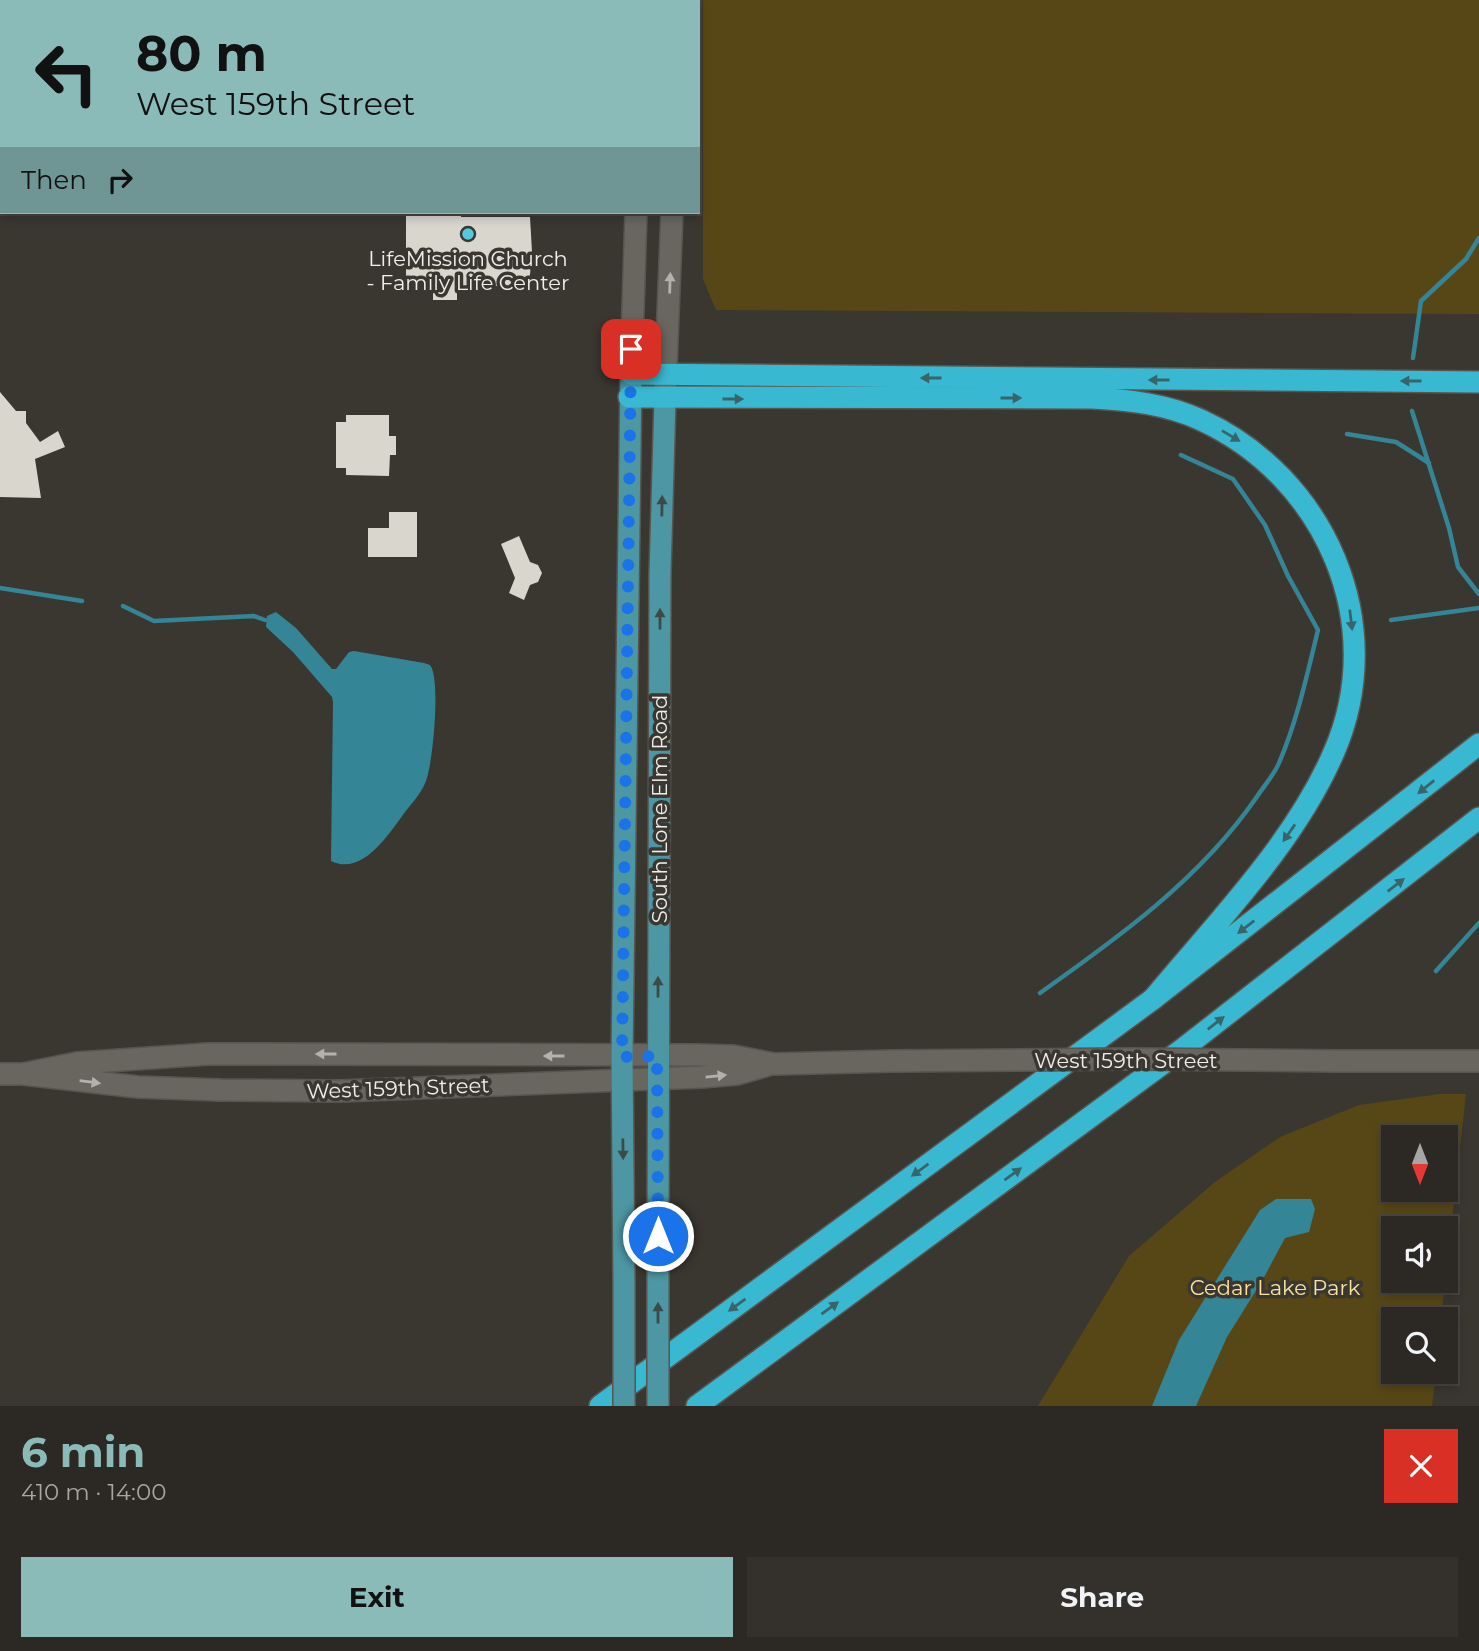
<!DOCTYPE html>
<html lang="en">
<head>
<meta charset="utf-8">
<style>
	body { margin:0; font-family:Montserrat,sans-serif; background:#34312d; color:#f1f3f6; height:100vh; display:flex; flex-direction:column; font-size:26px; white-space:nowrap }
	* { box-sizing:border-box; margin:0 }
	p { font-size:23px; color:#a6a6a7 }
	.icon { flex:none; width:38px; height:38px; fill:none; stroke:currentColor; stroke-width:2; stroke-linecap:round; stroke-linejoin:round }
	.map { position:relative; height:1406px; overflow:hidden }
	.details { display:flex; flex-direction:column; background:#2c2925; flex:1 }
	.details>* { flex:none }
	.banner { position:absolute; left:0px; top:0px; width:700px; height:214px; box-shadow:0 4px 10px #0003,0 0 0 2px #484542; background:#8bbbb9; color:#111; overflow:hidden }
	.needle { width:46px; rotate:180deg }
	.fabs { position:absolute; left:1381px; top:1125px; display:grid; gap:14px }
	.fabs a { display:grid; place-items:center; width:77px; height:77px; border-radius:0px; background:#2c2925; box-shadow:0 4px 10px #0003,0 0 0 2px #484542; font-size:35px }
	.pin { position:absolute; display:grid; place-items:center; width:60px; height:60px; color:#fff; margin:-30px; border-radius:14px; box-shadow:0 4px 10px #0006 }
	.me { position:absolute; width:77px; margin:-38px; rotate:0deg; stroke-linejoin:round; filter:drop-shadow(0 0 5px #0008) }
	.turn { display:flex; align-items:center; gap:24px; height:147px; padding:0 21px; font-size:32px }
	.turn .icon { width:91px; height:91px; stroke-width:2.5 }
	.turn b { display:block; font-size:49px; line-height:60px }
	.then { display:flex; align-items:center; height:66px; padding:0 21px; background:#0003; gap:14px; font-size:26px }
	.round { display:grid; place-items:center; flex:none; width:74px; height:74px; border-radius:0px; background:#34312d }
	.headline { display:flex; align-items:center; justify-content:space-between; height:119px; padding:0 21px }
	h1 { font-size:42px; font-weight:700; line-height:52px; color:#8bbbb9 }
	.action { display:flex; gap:14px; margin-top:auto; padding:14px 21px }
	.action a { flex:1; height:80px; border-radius:0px; background:#8bbbb9; color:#111; font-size:28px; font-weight:700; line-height:80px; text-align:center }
	.action a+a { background:#34312d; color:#f1f3f6 }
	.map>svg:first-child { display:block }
	.green { fill:#574717; fill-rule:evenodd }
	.water { fill:#348595 }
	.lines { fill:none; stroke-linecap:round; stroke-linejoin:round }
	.stream { stroke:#348595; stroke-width:4.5 }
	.building { fill:#d9d6ce }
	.secondary-casing { stroke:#57554f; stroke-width:24 }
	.primary-casing { stroke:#57554f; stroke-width:24 }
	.highway-casing { stroke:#57554f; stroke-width:24 }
	.secondary { stroke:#68665f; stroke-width:21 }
	.primary { stroke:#4c97a3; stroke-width:21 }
	.highway { stroke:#39b8d1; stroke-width:21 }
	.secondary-bridge-casing { stroke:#57554f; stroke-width:24; stroke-linecap:butt }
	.primary-bridge-casing { stroke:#57554f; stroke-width:24; stroke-linecap:butt }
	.secondary-bridge { stroke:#68665f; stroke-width:21 }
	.primary-bridge { stroke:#4c97a3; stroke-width:21 }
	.oneway { fill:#b2b1ab }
	.oneway2 { fill:#3a6469 }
	.oneway3 { fill:#3e4a48 }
	.route { stroke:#1a73e8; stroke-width:12; stroke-dasharray:0 21.6 }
	.poi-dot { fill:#56c9e1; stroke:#3a3731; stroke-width:2.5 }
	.labels { text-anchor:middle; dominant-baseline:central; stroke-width:7; stroke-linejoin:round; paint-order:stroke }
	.poi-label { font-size:21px; fill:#efeeea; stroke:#3a3731 }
	.street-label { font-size:21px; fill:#efeeea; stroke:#3a3731 }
	.park-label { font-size:21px; fill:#fae19e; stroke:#3a3731 }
</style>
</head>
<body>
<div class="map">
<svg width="1479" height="1406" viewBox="0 0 1479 1406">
	<rect width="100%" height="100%" fill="#3a3731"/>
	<!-- green -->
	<g class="green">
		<polygon points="703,0 1479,0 1479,314 716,310 703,279"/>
		<path d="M 1440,1094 L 1466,1094 L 1441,1319 L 1393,1320 L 1393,1372 L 1436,1372 L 1432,1406 L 1038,1406 L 1129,1256 L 1215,1182 L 1280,1137 L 1359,1105 ZM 1393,1138 L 1446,1138 L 1446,1190 L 1393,1190 ZM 1393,1228 L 1446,1228 L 1446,1281 L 1393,1281 Z"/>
	</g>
	<!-- water -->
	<g class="water">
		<path d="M 276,612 L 296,628 L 332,669 L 336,669 L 349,652 L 354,651 L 424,663 L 430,665 C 441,678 433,763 426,781 C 422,792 413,802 405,812 C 390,832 363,877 331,861 L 333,702 L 332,697 L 293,652 L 266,627 L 267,616 Z"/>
		<polygon points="1276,1199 1311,1199 1315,1209 1309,1232 1285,1238 1262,1281 1227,1337 1196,1406 1152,1406 1179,1340 1260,1210"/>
	</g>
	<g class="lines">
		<!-- stream -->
		<g class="stream">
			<polyline points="1413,358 1421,301 1466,259 1479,238"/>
			<polyline points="1412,411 1449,528 1458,567 1479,594"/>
			<polyline points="1347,434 1396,442 1429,463"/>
			<polyline points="0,588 82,601"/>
			<polyline points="123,606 154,621 254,616 265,620"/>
			<polyline points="1391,620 1479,608"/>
			<polyline points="1436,971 1479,923"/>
			<path d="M 1040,993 C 1119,937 1200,879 1256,798 C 1263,787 1274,775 1279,763 C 1297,721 1307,675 1318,630 L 1288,576 L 1265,525 L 1233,479 L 1181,455"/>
		</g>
	</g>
	<!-- building -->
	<g class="building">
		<polygon points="406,212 461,212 461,217 530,217 532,252 529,286 457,286 457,300 433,300 433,283 406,283"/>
		<polygon points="0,392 16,411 26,411 26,423 40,442 58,431 65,447 35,459 41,498 0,497"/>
		<polygon points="346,415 389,415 389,436 396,436 396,455 390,455 389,476 346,475 346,468 336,468 336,422 346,422"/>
		<polygon points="389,512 417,512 417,557 368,557 368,528 389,528"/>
		<polygon points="519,536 530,562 538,565 542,573 538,582 530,585 524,600 509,593 515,578 501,544"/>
	</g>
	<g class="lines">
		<!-- secondary casing -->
		<g class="secondary-casing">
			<g id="secondary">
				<polyline points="642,2 642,0"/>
				<polyline points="677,2 677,0"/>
				<polyline points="631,374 636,212"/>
				<polyline points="665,391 672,212"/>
				<polyline points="1338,1061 1479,1061"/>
				<polyline points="0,1074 23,1074 138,1087 220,1090 340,1091 702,1077 737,1074 768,1065"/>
				<polyline points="23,1074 77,1063 208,1054 698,1055 733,1056 774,1064 893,1061"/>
			</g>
		</g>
		<!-- primary casing -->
		<g class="primary-casing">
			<g id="primary">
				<polyline points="658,1236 660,574 665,399"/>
				<polyline points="624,1281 622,1057 631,374"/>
			</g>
		</g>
		<!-- highway casing -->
		<g class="highway-casing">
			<g id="highway">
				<polyline points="631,374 1479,382"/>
				<path d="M 629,397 L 1092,398 C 1130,400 1166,404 1201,420 C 1325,477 1390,623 1334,752 C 1295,843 1216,923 1153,999"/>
				<polyline points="600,1406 1153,999 1479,744"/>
				<polyline points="697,1406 1180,1051 1479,818"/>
			</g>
		</g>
		<!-- secondary -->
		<use href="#secondary" class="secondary"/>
		<!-- primary -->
		<use href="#primary" class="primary"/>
		<!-- highway -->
		<use href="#highway" class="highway"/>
		<!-- secondary-bridge casing -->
		<g class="secondary-bridge-casing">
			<polyline id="secondary-bridge" points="893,1061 1132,1059 1338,1061"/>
		</g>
		<!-- primary-bridge casing -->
		<g class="primary-bridge-casing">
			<g id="primary-bridge">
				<polyline points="624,1406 624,1281"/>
				<polyline points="658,1406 658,1236"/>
			</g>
		</g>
		<!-- secondary-bridge -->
		<use href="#secondary-bridge" class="secondary-bridge"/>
		<!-- primary-bridge -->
		<use href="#primary-bridge" class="primary-bridge"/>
	</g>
	<!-- one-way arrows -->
	<defs><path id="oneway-solid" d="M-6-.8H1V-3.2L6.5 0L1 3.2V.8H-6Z" transform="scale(1.75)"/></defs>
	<g class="oneway">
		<use href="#oneway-solid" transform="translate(670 283) rotate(-88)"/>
		<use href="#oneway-solid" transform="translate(326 1054) rotate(-180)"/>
		<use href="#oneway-solid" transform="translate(554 1056) rotate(-180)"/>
		<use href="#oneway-solid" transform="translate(716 1076) rotate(-6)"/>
		<use href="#oneway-solid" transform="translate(90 1082) rotate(7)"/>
	</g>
	<g class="oneway2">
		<use href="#oneway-solid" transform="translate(931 378) rotate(-180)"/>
		<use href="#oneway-solid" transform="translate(1159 380) rotate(-180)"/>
		<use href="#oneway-solid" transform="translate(1411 381) rotate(-180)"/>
		<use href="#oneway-solid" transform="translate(1011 398)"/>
		<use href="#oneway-solid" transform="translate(733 399)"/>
		<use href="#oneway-solid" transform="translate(1231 436) rotate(31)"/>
		<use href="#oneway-solid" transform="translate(1351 620) rotate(83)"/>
		<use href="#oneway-solid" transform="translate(1426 787) rotate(141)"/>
		<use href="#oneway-solid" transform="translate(1289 833) rotate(125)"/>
		<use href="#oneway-solid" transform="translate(1396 885) rotate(-38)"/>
		<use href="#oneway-solid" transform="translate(1246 927) rotate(142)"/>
		<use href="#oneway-solid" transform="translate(1216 1023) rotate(-38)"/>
		<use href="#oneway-solid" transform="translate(920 1170) rotate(144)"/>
		<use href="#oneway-solid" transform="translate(1013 1174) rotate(-36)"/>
		<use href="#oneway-solid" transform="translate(737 1305) rotate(144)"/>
		<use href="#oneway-solid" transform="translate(830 1308) rotate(-36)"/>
	</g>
	<g class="oneway3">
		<use href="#oneway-solid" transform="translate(662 506) rotate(-89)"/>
		<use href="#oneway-solid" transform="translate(660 619) rotate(-90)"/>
		<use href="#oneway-solid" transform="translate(658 987) rotate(-90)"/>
		<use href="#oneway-solid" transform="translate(623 1149) rotate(89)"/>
		<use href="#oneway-solid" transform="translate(658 1313) rotate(-90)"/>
	</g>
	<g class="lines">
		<!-- route -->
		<polyline class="route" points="631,349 622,1057 657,1056 658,1236"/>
	</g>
	<!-- markers -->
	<circle class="poi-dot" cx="468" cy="234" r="7"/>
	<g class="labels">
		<!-- poi labels -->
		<g class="poi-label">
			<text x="468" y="258">LifeMission Church<tspan x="468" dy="24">- Family Life Center</tspan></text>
		</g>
		<!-- street labels -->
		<g class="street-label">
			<text transform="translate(659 809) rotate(-90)">South Lone Elm Road</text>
			<text x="1126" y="1060">West 159th Street</text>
			<text transform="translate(398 1088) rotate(-2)">West 159th Street</text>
		</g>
		<!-- park labels -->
		<g class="park-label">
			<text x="1275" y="1287">Cedar Lake Park</text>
		</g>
	</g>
</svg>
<div class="fabs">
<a><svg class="needle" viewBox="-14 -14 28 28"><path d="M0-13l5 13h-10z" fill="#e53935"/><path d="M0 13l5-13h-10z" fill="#a6a6a7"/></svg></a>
<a><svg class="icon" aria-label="sound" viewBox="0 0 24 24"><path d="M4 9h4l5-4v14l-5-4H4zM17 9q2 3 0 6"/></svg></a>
<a><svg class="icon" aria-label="search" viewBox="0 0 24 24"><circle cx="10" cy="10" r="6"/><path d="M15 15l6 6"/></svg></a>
</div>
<div class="pin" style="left:631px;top:349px;background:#d93025"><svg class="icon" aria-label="arrive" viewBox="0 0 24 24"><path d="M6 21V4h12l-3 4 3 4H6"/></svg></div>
<svg class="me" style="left:658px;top:1236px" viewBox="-20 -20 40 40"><circle r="17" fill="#1a73e8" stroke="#fff" stroke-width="3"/><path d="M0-11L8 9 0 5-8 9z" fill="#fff"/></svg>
<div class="banner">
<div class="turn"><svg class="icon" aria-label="left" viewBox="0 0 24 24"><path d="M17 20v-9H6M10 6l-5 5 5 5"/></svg><div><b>80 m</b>West 159th Street</div></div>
<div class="then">Then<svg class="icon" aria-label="right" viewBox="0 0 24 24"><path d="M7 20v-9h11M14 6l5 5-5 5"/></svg></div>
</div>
</div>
<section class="details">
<div class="headline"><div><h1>6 min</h1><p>410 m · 14:00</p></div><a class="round" style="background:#d93025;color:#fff"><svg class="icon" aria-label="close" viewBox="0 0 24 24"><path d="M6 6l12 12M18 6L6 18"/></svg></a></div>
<div class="action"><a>Exit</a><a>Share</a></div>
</section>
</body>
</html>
